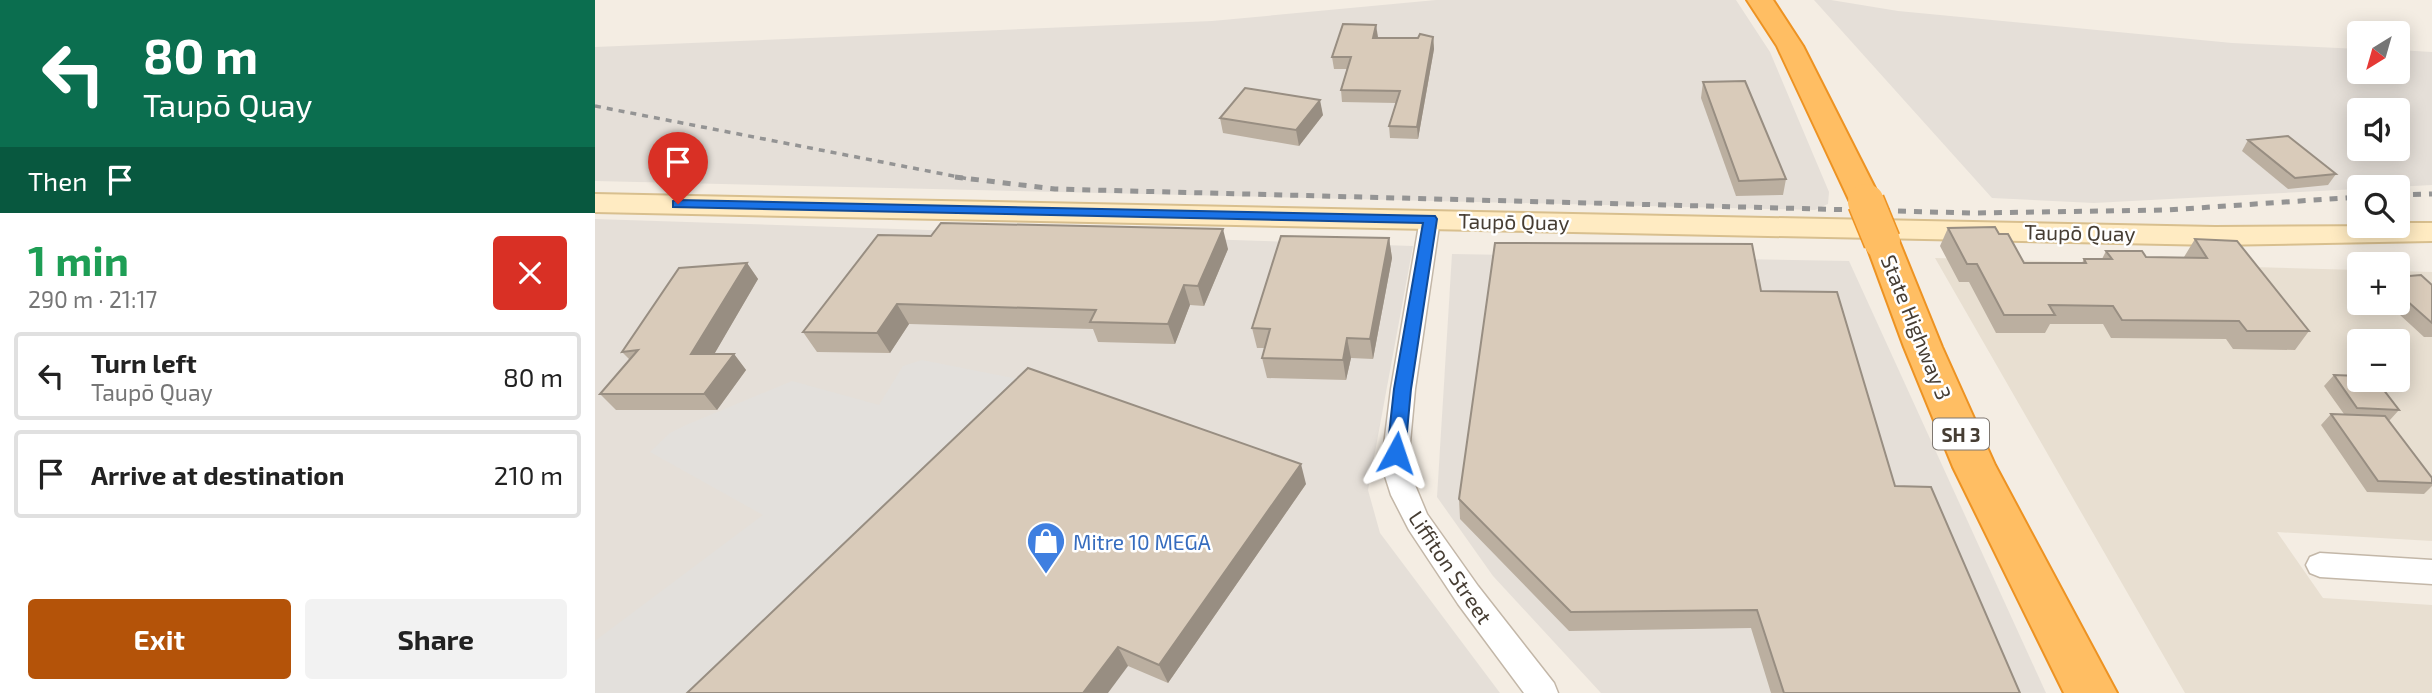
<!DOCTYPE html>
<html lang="en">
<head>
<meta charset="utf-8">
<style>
	body { margin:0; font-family:"Exo 2",sans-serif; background:#f2f2f2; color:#222; height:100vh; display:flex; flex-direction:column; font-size:26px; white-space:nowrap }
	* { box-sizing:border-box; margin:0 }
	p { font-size:23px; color:#767676 }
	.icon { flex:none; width:38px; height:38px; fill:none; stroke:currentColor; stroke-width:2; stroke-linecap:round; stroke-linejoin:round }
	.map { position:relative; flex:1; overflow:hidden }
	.side { display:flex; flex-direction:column; background:#fff; width:595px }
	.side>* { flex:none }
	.guide { background:#0b6e4f; color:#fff; overflow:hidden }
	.needle { width:46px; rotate:217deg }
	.buttons { position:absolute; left:1752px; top:21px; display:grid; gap:14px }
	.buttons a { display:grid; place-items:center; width:63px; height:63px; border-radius:7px; background:#fff; box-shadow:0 4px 18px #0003; font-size:35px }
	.pin { position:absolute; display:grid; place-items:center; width:60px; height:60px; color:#fff; margin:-72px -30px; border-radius:50% 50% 50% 0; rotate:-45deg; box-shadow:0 0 7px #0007 }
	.pin .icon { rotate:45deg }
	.me { position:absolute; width:77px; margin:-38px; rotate:5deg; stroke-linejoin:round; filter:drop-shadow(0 0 5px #0008) }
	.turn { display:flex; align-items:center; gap:24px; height:147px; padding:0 28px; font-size:32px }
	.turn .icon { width:91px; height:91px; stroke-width:2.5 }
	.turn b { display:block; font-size:49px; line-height:60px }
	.then { display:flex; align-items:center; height:66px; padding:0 28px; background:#0003; gap:14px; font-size:26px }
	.round { display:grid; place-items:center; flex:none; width:74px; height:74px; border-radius:7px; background:#f2f2f2 }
	.overview { display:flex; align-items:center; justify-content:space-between; height:119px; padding:0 28px }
	h1 { font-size:42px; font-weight:700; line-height:52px; color:#1e9e55 }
	.button { display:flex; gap:14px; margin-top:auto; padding:14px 28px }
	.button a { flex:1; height:80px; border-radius:7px; background:#b45309; color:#fff; font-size:28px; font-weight:700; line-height:80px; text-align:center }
	.button a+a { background:#f2f2f2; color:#222 }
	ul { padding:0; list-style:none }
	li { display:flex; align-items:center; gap:21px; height:88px; margin:0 14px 10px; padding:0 14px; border:4px solid #e0e0e0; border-radius:7px }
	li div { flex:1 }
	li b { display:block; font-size:26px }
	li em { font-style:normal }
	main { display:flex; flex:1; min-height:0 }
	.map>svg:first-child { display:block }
	.residential { fill:#e8dfd1; fill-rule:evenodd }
	.industrial { fill:#e5dfd8; fill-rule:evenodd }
	.parking { fill:#e3e0dc }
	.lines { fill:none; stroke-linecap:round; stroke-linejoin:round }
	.street-casing { stroke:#c3b7a8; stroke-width:3 }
	.secondary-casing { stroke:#d8bf8e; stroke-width:4 }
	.highway-casing { stroke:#ed9323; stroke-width:4 }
	.street { fill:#fff; fill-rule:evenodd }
	.secondary { fill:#ffebc2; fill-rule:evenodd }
	.highway { fill:#ffbe63; fill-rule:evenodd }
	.rail-far1 { stroke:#949494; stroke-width:3.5; stroke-dasharray:6 6; stroke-linecap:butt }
	.rail { stroke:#949494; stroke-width:5; stroke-dasharray:8 8; stroke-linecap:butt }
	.highway-bridge-casing { stroke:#ed9323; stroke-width:39; stroke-linecap:butt }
	.highway-bridge { stroke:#ffbe63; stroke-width:36 }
	.wall { fill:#bbafa0 }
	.shaded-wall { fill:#988e82 }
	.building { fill:#d9cbba; stroke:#988e82; stroke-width:2 }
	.route { fill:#1a73e8; stroke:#114b97; stroke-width:2 }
	.labels { text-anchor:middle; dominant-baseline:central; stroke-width:5; stroke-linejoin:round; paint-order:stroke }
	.shield { fill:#fff; stroke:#7e7770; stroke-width:2 }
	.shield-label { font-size:19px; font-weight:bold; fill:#463d33 }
	.street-label { font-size:21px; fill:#463d33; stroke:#fff }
	.shop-label { font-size:21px; fill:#366cbe; stroke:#fff; text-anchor:start }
</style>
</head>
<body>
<main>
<section class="side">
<div class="guide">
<div class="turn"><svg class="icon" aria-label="left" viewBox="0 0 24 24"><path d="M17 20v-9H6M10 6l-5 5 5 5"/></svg><div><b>80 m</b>Taupō Quay</div></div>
<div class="then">Then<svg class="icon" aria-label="arrive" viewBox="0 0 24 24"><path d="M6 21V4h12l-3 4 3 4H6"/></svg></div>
</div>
<div class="overview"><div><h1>1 min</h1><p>290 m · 21:17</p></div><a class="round" style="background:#d93025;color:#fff"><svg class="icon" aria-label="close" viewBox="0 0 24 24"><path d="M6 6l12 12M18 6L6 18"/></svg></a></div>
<ul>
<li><svg class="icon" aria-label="left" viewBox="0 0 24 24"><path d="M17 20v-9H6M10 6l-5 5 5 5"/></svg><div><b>Turn left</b><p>Taupō Quay</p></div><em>80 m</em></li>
<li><svg class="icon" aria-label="arrive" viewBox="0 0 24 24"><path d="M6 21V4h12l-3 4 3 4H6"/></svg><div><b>Arrive at destination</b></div><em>210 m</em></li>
</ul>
<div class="button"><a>Exit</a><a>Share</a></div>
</section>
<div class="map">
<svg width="1837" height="693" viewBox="0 0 1837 693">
	<rect width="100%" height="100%" fill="#f4ede3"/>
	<!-- residential -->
	<path class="residential" d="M 1340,258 L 1764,270 L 1764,303 L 1802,303 L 1803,271 L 1837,272 L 1837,541 L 1682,532 L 1728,598 L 1837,605 L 1837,693 L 1590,693 ZM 1764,341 L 1802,341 L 1802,380 L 1764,380 Z"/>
	<!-- industrial -->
	<g class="industrial">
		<polygon points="841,0 1141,0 1175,52 1234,192 1233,204 1220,210 0,181 0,47 617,21"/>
		<path d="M 1219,0 L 1236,0 L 1303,11 L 1637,43 L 1764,49 L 1764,72 L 1802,72 L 1803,50 L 1837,52 L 1837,185 L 1499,203 L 1397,198 ZM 1764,110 L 1802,110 L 1802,149 L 1764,149 Z"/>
		<polygon points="0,219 818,246 773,490 785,533 905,693 0,693"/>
		<polygon points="857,254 1254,261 1451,693 1006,693 898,576 842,497"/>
	</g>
	<!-- parking -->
	<polygon class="parking" points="327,360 433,381 105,693 0,693 0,641 168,515 55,452 75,433 91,425 197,381 284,405 308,366"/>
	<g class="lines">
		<!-- street casing -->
		<g class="street-casing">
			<g id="street">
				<polygon points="835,213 842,215 845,219 820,389 814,453 815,473 832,514 883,586 959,683 963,693 929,693 863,604 814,530 796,495 789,473 788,453 796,389 825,219 828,215"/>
				<polygon points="1725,553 1837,560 1837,584 1725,577 1715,573 1711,565 1715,557"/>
			</g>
		</g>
		<!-- secondary casing -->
		<g class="secondary-casing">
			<polygon id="secondary" points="0,194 1620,227 1802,226 1802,223 1837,223 1837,241 1620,245 0,212"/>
		</g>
		<!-- highway casing -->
		<g class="highway-casing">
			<g id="highway">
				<polygon points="1152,0 1178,0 1208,46 1287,202 1283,209 1271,212 1259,209 1255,202 1182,46"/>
				<polygon points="1287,230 1299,233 1304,241 1347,347 1400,465 1522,693 1469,693 1358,467 1309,347 1270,241 1275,233"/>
			</g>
		</g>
		<!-- street -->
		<use href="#street" class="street"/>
		<!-- secondary -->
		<use href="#secondary" class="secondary"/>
		<!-- highway -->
		<use href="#highway" class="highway"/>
		<!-- rail-far1 -->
		<polyline class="rail-far1" points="0,106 374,179"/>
		<!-- rail -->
		<g class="rail">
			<polyline points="360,177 460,189 1376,213 1572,210 1764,197"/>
			<polyline points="1802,195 1837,194"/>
		</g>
		<!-- highway-bridge casing -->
		<g class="highway-bridge-casing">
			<polyline id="highway-bridge" points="1271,202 1287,241"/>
		</g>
		<!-- highway-bridge -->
		<use href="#highway-bridge" class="highway-bridge"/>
	</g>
	<!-- wall -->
	<g class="wall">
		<polygon points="838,37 839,49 823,139 795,138 794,126 801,103 747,102 746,90 752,69 739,69 737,57 782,38 823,38"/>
		<polygon points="1108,82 1191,179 1188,195 1141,196 1106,98"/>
		<polygon points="728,115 704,146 628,133 625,118"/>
		<polygon points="1653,140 1741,174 1733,185 1693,189 1647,151"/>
		<polygon points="1353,228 1404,234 1429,263 1487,263 1489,259 1507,259 1511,251 1551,257 1589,257 1600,239 1714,331 1700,350 1638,349 1631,339 1516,338 1508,324 1455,324 1450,333 1401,333 1374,282 1364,282 1345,246"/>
		<polygon points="283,235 633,249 609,306 595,305 580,344 503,342 498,329 314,324 295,353 222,352 208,332"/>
		<polygon points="794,238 797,258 778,359 756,358 751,380 672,378 667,358 670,348 662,348 657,328"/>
		<polygon points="152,263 163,279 119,354 139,354 151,370 122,410 21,410 5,394 35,360 27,352"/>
		<polygon points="1802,277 1837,285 1837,337 1829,337 1792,303 1802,303"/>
		<polygon points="1166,291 1300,486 1425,693 1176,693 1156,628 974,631 865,519 864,499"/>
		<polygon points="1739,375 1804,410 1794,421 1837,478 1837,486 1829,494 1772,492 1726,425 1736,414 1749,414 1729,386"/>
		<polygon points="711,484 573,683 533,666 92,693"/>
	</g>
	<!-- shaded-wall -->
	<g class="shaded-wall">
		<polygon points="781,25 783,37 779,49 778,38"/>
		<polygon points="838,37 839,49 823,139 822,127"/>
		<polygon points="725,100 728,115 704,146 701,130"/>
		<polygon points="628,229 633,249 609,306 603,286"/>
		<polygon points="794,238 797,258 778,359 775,339"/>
		<polygon points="152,263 163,279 110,370 96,354"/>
		<polygon points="589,285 595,305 580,344 573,324"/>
		<polygon points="302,304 314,324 295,353 282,333"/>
		<polygon points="752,338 756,358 751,380 748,360"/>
		<polygon points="139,354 151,370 122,410 109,394"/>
		<polygon points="706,464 711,484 573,683 564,665"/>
		<polygon points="523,647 533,666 513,693 488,693"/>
	</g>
	<!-- building -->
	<g class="building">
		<polygon points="748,24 781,25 778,38 823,38 825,34 838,37 822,127 794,126 805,91 746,90 756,57 737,57"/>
		<polygon points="1150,81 1191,179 1144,181 1108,82"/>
		<polygon points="650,88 725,100 701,130 625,118"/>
		<polygon points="1693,136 1741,174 1700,178 1653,140"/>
		<polygon points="346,223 628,229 603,286 589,285 573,324 495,322 501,310 302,304 282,333 208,332 283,235 336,236"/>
		<polygon points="1400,227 1404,234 1413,234 1429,263 1491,263 1489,259 1517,259 1511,251 1547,251 1551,257 1612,258 1600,239 1642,241 1714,331 1652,331 1644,321 1527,320 1518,306 1454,305 1460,315 1409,315 1382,264 1372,264 1353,228"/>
		<polygon points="686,236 794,238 775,339 752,338 748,360 667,358 675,329 657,328"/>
		<polygon points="900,243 1157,244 1166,291 1242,292 1300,486 1336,487 1425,693 1189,693 1162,610 976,612 864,499"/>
		<polygon points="152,263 96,354 139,354 109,394 5,394 43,350 27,352 84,268"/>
		<polygon points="1826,275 1837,285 1837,323 1802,292 1802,277"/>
		<polygon points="433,368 706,464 564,665 523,647 488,693 92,693"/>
		<polygon points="1739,375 1764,376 1764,380 1781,380 1804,410 1762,408"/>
		<polygon points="1736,414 1790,416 1837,478 1837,483 1783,481"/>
	</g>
	<!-- route -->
	<polygon class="route" points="83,200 840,216 842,219 816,389 810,453 807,458 795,458 792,453 799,389 828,223 78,207 78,201"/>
	<!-- icons -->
	<defs>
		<g id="shop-pin" transform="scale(2.0125)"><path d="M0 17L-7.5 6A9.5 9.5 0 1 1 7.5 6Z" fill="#3f7fe0" stroke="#fff"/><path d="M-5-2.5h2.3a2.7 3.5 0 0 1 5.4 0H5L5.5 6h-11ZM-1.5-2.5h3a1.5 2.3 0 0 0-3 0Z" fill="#fff"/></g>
	</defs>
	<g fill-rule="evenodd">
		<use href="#shop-pin" x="451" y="541"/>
	</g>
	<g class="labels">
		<!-- shield labels -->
		<rect class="shield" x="1338" y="418.5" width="56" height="31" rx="5"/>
		<g class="shield-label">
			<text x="1366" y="434">SH 3</text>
		</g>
		<!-- street labels -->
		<g class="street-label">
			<text transform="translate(919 221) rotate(1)">Taupō Quay</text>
			<text transform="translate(1485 232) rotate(1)">Taupō Quay</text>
			<text transform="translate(1322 327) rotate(68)">State Highway 3</text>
			<text transform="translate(856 567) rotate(56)">Liffiton Street</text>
		</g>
		<!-- shop labels -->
		<g class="shop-label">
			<text x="478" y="541">Mitre 10 MEGA</text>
		</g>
	</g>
</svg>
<div class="buttons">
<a><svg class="needle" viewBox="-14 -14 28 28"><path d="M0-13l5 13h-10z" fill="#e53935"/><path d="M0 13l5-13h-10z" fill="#767676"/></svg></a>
<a><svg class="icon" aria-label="sound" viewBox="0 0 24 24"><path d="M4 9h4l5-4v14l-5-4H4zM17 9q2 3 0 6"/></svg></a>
<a><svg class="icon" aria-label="search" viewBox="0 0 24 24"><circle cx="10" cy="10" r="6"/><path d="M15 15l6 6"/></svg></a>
<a>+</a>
<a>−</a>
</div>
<div class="pin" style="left:83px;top:204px;background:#d93025"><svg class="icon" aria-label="arrive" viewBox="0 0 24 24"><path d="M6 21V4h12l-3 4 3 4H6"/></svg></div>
<svg class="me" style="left:801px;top:453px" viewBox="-20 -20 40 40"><path d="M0-17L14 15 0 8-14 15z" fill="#1a73e8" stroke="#fff" stroke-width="4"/></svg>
</div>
</main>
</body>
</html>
